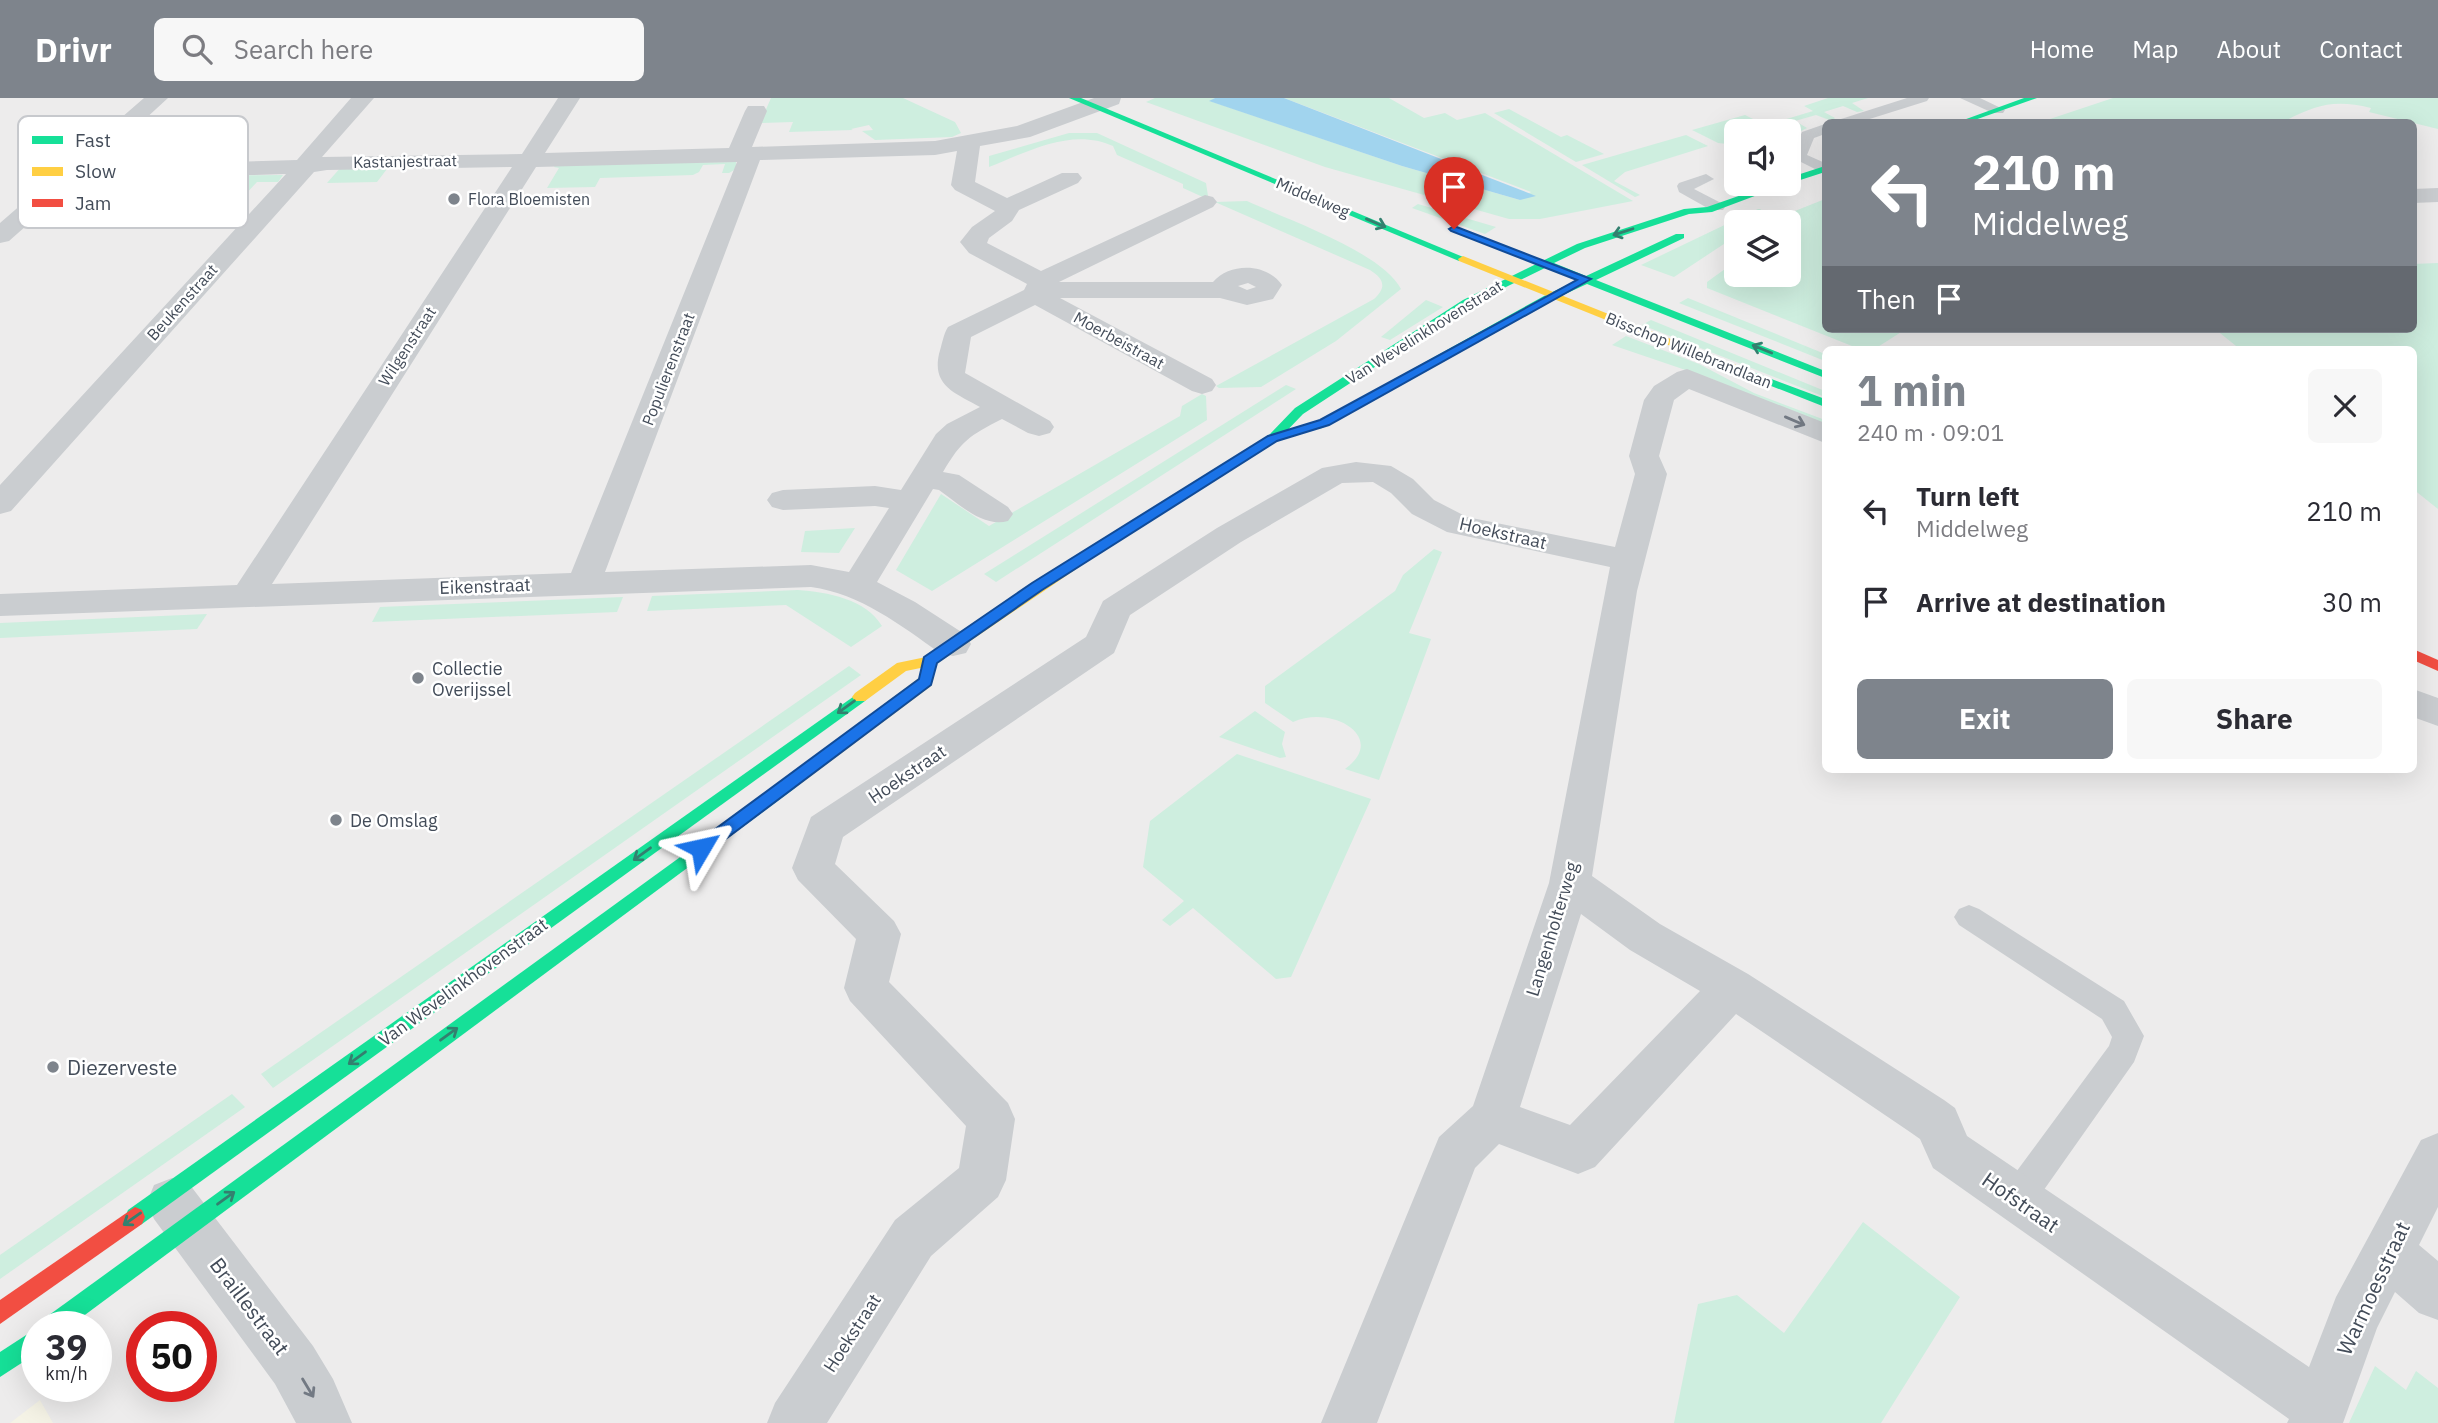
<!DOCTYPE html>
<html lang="en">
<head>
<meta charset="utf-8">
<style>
	body { margin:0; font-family:"IBM Plex Sans",sans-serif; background:#f7f7f7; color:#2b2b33; height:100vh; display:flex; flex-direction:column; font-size:26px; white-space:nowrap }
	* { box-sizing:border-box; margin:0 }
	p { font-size:23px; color:#7c7c81 }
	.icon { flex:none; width:38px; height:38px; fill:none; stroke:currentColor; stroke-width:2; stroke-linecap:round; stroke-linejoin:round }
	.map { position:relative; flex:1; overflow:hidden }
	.side { position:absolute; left:1822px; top:248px; width:595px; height:427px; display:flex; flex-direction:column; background:#fff; border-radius:10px; box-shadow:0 7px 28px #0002 }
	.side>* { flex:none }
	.top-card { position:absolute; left:1822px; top:21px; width:595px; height:214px; border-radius:10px; box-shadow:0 7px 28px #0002; background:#7e848c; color:#fff; overflow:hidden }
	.controls { position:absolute; left:1724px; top:21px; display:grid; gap:14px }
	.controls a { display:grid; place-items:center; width:77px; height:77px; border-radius:10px; background:#fff; box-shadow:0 7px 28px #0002; font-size:35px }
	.speed { position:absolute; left:21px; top:1213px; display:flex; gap:14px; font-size:35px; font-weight:700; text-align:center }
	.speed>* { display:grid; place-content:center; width:91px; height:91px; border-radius:50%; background:#fff; box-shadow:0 7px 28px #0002; line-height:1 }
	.speed small { font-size:18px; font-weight:400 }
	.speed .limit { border:10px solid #d22; background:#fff; color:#111 }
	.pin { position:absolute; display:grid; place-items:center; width:60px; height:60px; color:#fff; margin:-72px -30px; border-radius:50% 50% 50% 0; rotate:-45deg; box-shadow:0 0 7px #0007 }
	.pin .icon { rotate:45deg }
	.me { position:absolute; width:77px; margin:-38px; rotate:54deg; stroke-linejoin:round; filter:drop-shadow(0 0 5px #0008) }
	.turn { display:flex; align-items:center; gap:24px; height:147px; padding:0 35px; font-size:32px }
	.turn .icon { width:91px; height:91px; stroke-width:2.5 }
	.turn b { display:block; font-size:49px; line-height:60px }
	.then { display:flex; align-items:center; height:66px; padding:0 35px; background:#0003; gap:14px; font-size:26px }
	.round { display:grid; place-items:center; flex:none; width:74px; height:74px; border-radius:10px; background:#f7f7f7 }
	.headline { display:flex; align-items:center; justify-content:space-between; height:119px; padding:0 35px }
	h1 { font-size:42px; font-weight:700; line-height:52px; color:#7e848c }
	.cta { display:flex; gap:14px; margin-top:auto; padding:14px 35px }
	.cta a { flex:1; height:80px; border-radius:10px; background:#7e848c; color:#fff; font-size:28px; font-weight:700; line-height:80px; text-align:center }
	.cta a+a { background:#f7f7f7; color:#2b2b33 }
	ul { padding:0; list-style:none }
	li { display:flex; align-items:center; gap:21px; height:91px; padding:0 35px }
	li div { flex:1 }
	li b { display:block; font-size:26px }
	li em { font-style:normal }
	header { display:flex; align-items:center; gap:42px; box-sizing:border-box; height:98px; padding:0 35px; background:#7e848c; color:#fff }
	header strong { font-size:33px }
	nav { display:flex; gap:38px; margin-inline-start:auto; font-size:24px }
	.search { width:490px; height:63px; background:#f7f7f7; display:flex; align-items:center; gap:18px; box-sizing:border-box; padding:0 24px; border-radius:10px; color:#7c7c81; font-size:26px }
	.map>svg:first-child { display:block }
	.commercial { fill:#f5f3e6 }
	.green { fill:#ceeedf }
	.water { fill:#a1d4ee }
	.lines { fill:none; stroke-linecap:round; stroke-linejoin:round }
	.lane { fill:#cacdd0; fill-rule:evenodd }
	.street { fill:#cacdd0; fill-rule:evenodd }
	.fast { fill:#16e098; fill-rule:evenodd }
	.slow { fill:#ffcf43; fill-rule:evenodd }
	.jam { fill:#f24e42; fill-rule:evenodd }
	.oneway { stroke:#33806f }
	.oneway2 { stroke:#727983 }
	.route { fill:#1a73e8; stroke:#114b97; stroke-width:2 }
	.poi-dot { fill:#7e848c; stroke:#fff; stroke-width:2.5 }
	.labels { text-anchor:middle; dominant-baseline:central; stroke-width:5; stroke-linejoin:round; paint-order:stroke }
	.far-street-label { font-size:16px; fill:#434c59; stroke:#fff }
	.far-poi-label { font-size:16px; fill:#434c59; stroke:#fff; text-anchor:start }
	.street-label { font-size:18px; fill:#434c59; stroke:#fff }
	.poi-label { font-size:18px; fill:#434c59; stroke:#fff; text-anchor:start }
	.near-poi-label { font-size:21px; fill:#434c59; stroke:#fff; text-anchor:start }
	.near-street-label { font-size:21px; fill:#434c59; stroke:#fff }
	.key { fill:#fff; stroke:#c7c9cd; stroke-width:2 }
	.key-label { font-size:19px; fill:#434c59 }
</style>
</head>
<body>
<header>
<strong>Drivr</strong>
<div class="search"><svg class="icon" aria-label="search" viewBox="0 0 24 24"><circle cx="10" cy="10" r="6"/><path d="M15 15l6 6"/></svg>Search here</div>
<nav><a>Home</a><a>Map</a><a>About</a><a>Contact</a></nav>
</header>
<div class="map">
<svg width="2438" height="1325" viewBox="0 0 2438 1325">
	<rect width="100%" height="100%" fill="#edecec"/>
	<!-- commercial -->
	<polygon class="commercial" points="40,1302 53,1325 10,1325"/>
	<!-- green -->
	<g class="green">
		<polygon points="771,0 903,0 955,24 961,35 952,39 875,42 862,33 873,32 869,27 851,31 853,32 789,34 793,24 760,25"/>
		<polygon points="1155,0 1215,0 1210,3 1402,68 1520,102 1531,94 1284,0 1389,0 1424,20 1445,15 1457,22 1485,15 1633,103 1540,121 1509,121 1325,69 1146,4"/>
		<polygon points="1828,0 1868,0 1852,5 1864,13 1857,14 1843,8 1824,14 1835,20 1832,23 1816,17 1795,23 1807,30 1801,33 1780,23 1813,13 1804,8"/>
		<path d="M 2113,0 L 2438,0 L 2438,31 L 2369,14 L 2371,10 C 2333,1 2316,7 2283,24 L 2041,24 Z"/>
		<polygon points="1509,11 1561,39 1567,37 1604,56 1576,64 1494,15"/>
		<polygon points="1745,17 1777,33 1736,33 1736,47 1718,45 1692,32"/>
		<path d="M 1069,35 L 1097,35 L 1206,85 L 1208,98 L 1205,100 L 1183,90 L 1183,86 L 1117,57 L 1113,48 C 1072,29 1027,54 989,69 L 989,58 Z"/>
		<polygon points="1686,37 1708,48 1625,74 1614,83 1640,97 1635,99 1582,67"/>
		<polygon points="736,64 736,71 729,75 722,75 725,66 703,67 699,74 693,77 600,80 595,89 547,90 559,70 554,69 556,66"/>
		<polygon points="390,67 377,84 327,85 342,68"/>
		<polygon points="283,77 278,84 257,84 243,99 74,104 92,88 87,87 97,78"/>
		<polygon points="1825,101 1825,231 1906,231 1873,252 1862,252 1707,190 1707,184 1736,163 1736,177 1788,177 1788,124 1780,124 1795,113"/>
		<path d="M 1247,103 C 1286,121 1382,154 1401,191 L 1336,243 L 1261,289 L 1219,290 L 1216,288 L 1374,201 C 1387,189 1384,181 1370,172 L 1215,104 Z"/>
		<polygon points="1418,106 1496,129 1485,136 1412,110"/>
		<polygon points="1758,111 1761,111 1751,124 1736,124 1736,138 1674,179 1641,167"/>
		<polygon points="2438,165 2438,411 2413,391 2413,252 2241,252 2215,231 2413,231 2413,166"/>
		<polygon points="1688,200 1825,256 1825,263 1679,205"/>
		<polygon points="1426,202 1443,209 1390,242 1381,239"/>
		<polygon points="1651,222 1825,293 1825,299 1642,227"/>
		<polygon points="1626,238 1699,266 1754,295 1825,322 1825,331 1712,281 1612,247"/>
		<polygon points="1286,287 1296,291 996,484 984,476"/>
		<polygon points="1202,296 1206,298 1207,322 932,493 896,472 941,396 989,428 1180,318 1182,308"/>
		<polygon points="855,430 839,455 801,454 805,433"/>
		<path d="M 1434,451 L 1442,454 L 1409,535 L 1431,541 L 1379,682 L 1345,671 C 1389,639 1331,606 1293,624 L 1265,605 L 1265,588 L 1395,493 L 1403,477 Z"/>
		<path d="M 798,492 C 827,494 866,501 882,528 L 851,549 L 786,507 L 647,513 L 652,498 Z"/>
		<polygon points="623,499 617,514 372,524 380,509"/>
		<polygon points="207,516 197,531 0,540 0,525"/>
		<polygon points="849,568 861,577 273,990 261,976"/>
		<polygon points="1255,613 1285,634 1282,646 1286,659 1280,660 1219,639"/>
		<polygon points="1237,656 1371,701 1291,879 1276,881 1193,810 1170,828 1162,822 1184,803 1143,769 1150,723"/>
		<polygon points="232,996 245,1009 0,1181 0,1157"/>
		<polygon points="1863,1124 1960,1199 1881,1325 1674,1325 1698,1206 1737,1197 1784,1235"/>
		<polygon points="2375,1268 2406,1292 2416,1273 2438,1290 2438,1325 2349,1325"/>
	</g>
	<!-- water -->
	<polygon class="water" points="1215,0 1284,0 1536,98 1520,102 1402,68 1209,3"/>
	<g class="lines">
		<!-- lane -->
		<g class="lane">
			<polygon points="1907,0 1929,0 1927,3 1860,24 1839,24 1841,21"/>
			<polygon points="1960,0 1980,0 2005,12 2003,15 1993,15"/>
			<polygon points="1825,26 1825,36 1814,40 1807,57 1825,65 1825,76 1791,59 1802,34"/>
			<polygon points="1706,76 1714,81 1694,91 1723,106 1725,109 1723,112 1711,112 1679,94 1677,88 1679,85"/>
			<polygon points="1969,807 1979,811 2124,903 2144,938 2134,964 2029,1113 2017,1117 2005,1113 2000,1101 2005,1089 2109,948 2112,939 2102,921 1959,827 1954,819 1959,811"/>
		</g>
		<!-- street -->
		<g class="street">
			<path d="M 144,0 L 168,0 L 94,68 L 297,62 L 351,0 L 374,0 L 322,59 L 522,56 L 558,0 L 580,0 L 545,55 L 729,50 L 745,13 L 748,8 L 764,8 L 767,13 L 752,49 L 935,43 L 1017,28 L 1094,0 L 1121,0 L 1119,6 L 1030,39 L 980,48 L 975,84 L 1007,100 L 1062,75 L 1078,75 L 1082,80 L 1078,85 L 1019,112 L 1012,123 L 989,140 L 987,145 L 1041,173 L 1205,97 L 1213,99 L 1217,104 L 1213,109 L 1059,184 L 1213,184 C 1230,164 1267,165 1282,187 L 1273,201 L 1247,207 L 1220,200 L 1060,200 L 1212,281 L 1216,287 L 1212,293 L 1202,296 L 1192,293 L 1035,207 L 971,239 L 965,275 L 1050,323 L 1054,329 L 1050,335 L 1039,338 L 1028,335 L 1002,321 C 969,338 962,342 943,374 L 959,377 L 1008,409 L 1013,416 L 1008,423 C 983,430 959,406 939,392 L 933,391 L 877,484 L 915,504 L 966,537 L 971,546 L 966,555 L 953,558 L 940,555 C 900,527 861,496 811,489 L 0,518 L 0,496 L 237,487 L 512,69 L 327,72 L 314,74 L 11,413 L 0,416 L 0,387 L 286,76 L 78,82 L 9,143 L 0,145 L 0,125 ZM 957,53 L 951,87 L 955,92 L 995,113 L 972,129 L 960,144 L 969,155 L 1027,186 L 1024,192 L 948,229 C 943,237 942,247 939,256 C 932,288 955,295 980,309 L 947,326 L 936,336 L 901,392 L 875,388 L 783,392 L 772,395 L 767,402 L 772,409 L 783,412 L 875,408 L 889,410 L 849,474 L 811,467 L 605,474 L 760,62 L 935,57 ZM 737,64 L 571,475 L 272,486 L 536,69 ZM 1248,185 L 1256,189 L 1247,192 L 1238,188 Z"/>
			<polygon points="2438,90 2438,104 2413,105 2413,91"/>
			<path d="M 1687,271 L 1825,325 L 1825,345 L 1689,291 L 1674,302 L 1659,358 L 1667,376 L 1637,493 L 1592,778 L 1660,826 L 1748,876 L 1944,1002 L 1955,1010 L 1967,1038 L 2309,1269 L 2336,1199 L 2421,1042 L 2438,1035 L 2438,1109 L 2419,1147 L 2438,1163 L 2438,1222 L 2419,1215 L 2395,1194 L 2377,1230 L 2343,1325 L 2287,1325 L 2289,1321 L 1933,1070 L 1920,1041 L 1910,1034 L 1736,916 L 1595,1069 L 1578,1076 L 1499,1046 L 1475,1070 L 1377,1325 L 1321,1325 L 1439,1039 L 1473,1008 L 1549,785 L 1610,469 L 1447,434 L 1412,416 L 1391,395 L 1373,384 L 1342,385 L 1241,444 L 1130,517 L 1114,555 L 843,739 L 835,766 L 894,823 L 901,836 L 889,884 L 1008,1005 L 1015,1021 L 1006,1082 L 998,1099 L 931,1158 L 827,1325 L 767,1325 L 775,1305 L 895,1122 L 959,1070 L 966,1028 L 850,903 L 844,890 L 856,841 L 798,782 L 792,770 L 811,719 L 1086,539 L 1103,503 L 1217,430 L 1322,370 L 1356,364 L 1391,368 L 1413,381 L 1434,402 L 1467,419 L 1615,449 L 1635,376 L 1629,358 L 1644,302 L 1654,288 L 1677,274 ZM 1581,816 L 1630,852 L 1700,893 L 1570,1027 L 1520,1009 Z"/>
			<polygon points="2413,591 2438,600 2438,628 2413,619"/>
			<polygon points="172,1080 190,1087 313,1248 333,1281 352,1325 296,1325 275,1286 154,1121 147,1104 154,1087"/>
		</g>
		<!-- fast -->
		<g class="fast">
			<polygon points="1069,0 1081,0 1468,161 1459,163"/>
			<polygon points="2024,0 2037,0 1969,24 1958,24"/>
			<polygon points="1825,68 1825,74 1791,85 1788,86 1787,86 1788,80"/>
			<polygon points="1773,86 1787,86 1712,114 1689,116 1585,150 1554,165 1586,178 1676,136 1684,136 1684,140 1596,182 1825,273 1825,280 1587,186 1552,202 1322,330 1318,331 1312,327 1544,198 1578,182 1547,169 1471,206 1303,316 1277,343 1091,461 1081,461 1079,458 1269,337 1295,310 1463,202 1577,146 1684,111 1707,109"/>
			<polygon points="1737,268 1825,301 1825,309 1733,273 1733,269"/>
			<polygon points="860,594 865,595 868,599 865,603 142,1126 135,1129 128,1126 125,1119 128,1112"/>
			<polygon points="789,680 795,682 797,686 795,690 70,1228 42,1228 45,1220"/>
			<polygon points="37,1230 37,1255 0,1279 0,1254"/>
		</g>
		<!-- slow -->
		<g class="slow">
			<polygon points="1463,158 1741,269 1743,271 1737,274 1733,273 1459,163 1458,161"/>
			<polygon points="1086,454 1093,458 1091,461 935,567 906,573 865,603 855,603 852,599 855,595 897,565 926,559"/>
			<polygon points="927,574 934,579 931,588 795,690 783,690 781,686 783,682"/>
		</g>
		<!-- jam -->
		<g class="jam">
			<polygon points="2413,551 2438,562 2438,573 2413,562"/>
			<polygon points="135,1109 142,1112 145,1119 142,1126 0,1226 0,1202"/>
		</g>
	</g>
	<!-- one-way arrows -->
	<defs><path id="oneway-shaft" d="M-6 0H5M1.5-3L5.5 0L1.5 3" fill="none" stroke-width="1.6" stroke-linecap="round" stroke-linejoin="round" transform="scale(1.75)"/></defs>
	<g class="oneway">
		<use href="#oneway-shaft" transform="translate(1376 125) rotate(23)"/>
		<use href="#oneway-shaft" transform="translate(1623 134) rotate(162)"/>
		<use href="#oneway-shaft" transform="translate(1762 251) rotate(-158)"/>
		<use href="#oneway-shaft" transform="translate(846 609) rotate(144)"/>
		<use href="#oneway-shaft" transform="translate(642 756) rotate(144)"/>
		<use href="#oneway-shaft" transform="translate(449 936) rotate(-36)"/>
		<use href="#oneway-shaft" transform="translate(357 960) rotate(144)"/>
		<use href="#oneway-shaft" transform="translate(226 1100) rotate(-36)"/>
		<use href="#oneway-shaft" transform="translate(132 1121) rotate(145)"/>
	</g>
	<g class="oneway2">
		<use href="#oneway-shaft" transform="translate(1795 323) rotate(23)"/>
		<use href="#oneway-shaft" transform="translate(308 1290) rotate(59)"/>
	</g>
	<!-- route -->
	<polygon class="route" points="1454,128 1591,181 1329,327 1277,343 1042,492 937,565 931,587 707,755 695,755 693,750 695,746 919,581 924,559 1032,485 1268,338 1320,322 1577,182 1451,133 1449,131"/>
	<!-- markers -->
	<g class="poi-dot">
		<circle cx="454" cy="101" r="7"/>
		<circle cx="418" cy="580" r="7"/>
		<circle cx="336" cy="722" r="7"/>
		<circle cx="53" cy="969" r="7"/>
	</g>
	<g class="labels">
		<!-- far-street labels -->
		<g class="far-street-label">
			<text transform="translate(405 63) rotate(-1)">Kastanjestraat</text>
			<text transform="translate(1313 99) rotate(23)">Middelweg</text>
			<text transform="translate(182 204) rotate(-48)">Beukenstraat</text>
			<text transform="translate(1424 234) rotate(-32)">Van Wevelinkhovenstraat</text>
			<text transform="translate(1119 242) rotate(29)">Moerbeistraat</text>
			<text transform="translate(407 248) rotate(-57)">Wilgenstraat</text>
			<text transform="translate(1689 252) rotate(22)">Bisschop Willebrandlaan</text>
			<text transform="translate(668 271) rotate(-69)">Populierenstraat</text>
		</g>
		<!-- far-poi labels -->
		<g class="far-poi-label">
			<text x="468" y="101">Flora Bloemisten</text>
		</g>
		<!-- street labels -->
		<g class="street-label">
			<text transform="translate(1503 435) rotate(13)">Hoekstraat</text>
			<text transform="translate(485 488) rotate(-2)">Eikenstraat</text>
			<text transform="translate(907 676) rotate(-34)">Hoekstraat</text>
			<text transform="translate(1552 831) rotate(-73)">Langenholterweg</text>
			<text transform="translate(463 884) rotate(-36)">Van Wevelinkhovenstraat</text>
			<text transform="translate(852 1235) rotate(-57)">Hoekstraat</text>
		</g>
		<!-- poi labels -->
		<g class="poi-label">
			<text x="432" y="570">Collectie<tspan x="432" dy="21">Overijssel</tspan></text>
			<text x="350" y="722">De Omslag</text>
		</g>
		<!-- near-poi labels -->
		<g class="near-poi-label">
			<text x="67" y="969">Diezerveste</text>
		</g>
		<!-- near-street labels -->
		<g class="near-street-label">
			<text transform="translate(2021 1104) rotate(35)">Hofstraat</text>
			<text transform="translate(2373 1190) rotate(-65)">Warmoesstraat</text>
			<text transform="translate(250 1208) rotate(53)">Braillestraat</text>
		</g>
	</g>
	<!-- legend -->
	<rect x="18" y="18" width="230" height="112" rx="10" class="key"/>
	<rect x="32" y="38" width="31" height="8" fill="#16e098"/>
	<rect x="32" y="69" width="31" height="9" fill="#ffcf43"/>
	<rect x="32" y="101" width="31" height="8" fill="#f24e42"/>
	<g class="key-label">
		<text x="75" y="49">Fast</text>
		<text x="75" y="80">Slow</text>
		<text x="75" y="112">Jam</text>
	</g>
</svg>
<div class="controls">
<a><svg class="icon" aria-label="sound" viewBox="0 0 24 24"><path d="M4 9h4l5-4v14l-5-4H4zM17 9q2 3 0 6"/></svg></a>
<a><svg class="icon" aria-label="layers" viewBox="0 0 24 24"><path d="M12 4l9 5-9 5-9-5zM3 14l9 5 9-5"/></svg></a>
</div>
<div class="speed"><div>39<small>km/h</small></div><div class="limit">50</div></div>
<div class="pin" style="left:1454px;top:131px;background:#d93025"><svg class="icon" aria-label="arrive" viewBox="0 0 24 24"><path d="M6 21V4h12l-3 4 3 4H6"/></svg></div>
<svg class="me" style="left:701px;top:750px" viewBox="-20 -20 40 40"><path d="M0-17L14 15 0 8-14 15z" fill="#1a73e8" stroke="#fff" stroke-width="4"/></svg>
<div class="top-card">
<div class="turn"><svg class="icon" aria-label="left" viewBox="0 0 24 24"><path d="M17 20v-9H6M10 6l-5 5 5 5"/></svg><div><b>210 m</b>Middelweg</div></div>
<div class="then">Then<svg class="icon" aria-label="arrive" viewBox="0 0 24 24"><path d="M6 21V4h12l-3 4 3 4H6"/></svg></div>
</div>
<section class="side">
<div class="headline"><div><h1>1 min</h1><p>240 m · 09:01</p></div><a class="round"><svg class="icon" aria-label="close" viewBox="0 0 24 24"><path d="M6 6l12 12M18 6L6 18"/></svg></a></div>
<ul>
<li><svg class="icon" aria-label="left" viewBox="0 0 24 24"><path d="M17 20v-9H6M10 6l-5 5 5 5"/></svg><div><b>Turn left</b><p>Middelweg</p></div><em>210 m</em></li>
<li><svg class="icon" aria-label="arrive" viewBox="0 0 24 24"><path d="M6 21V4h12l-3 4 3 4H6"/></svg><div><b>Arrive at destination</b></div><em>30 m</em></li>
</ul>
<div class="cta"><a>Exit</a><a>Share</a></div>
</section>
</div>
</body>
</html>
